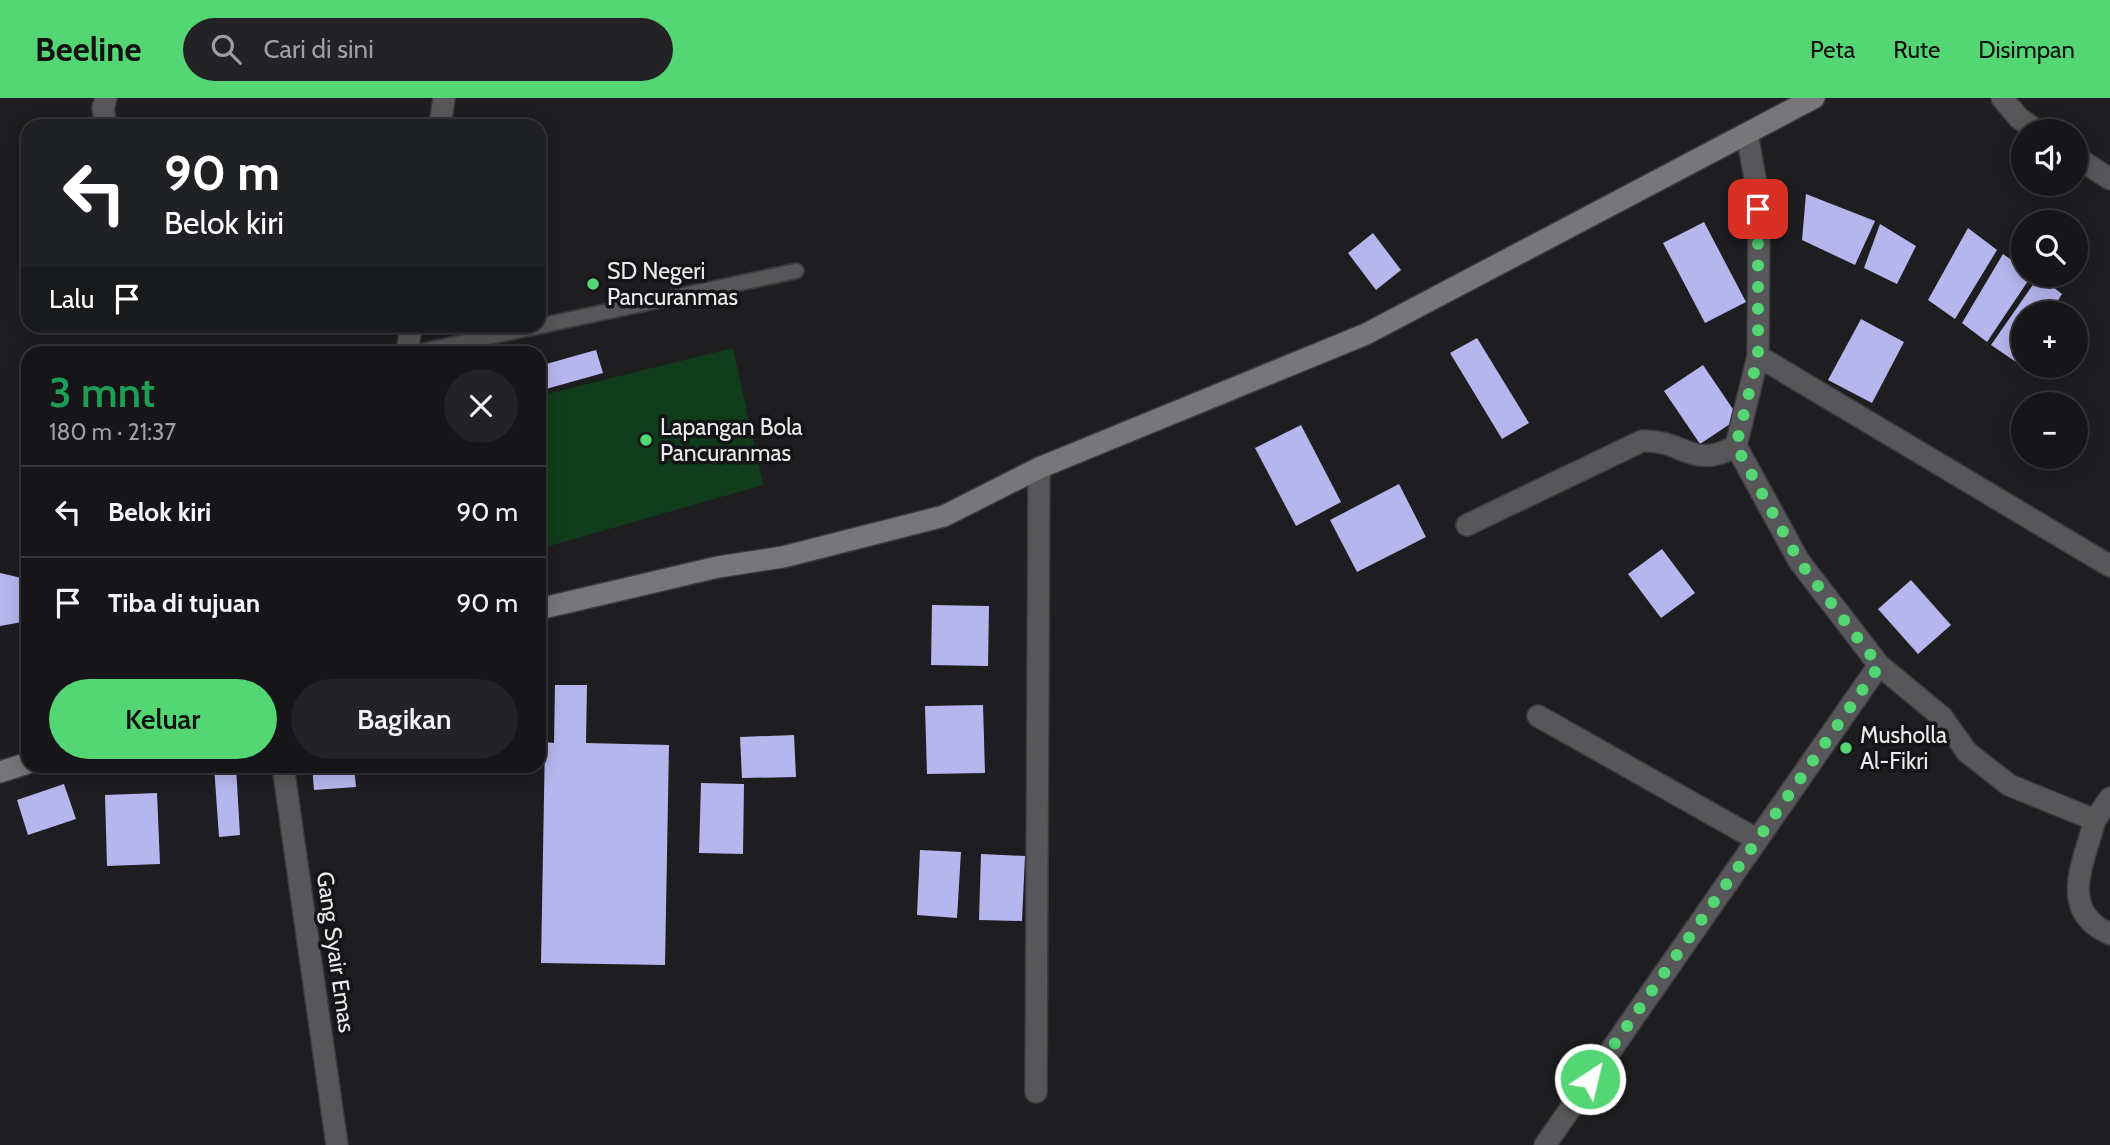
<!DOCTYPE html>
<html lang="id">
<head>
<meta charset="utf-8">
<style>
	body { margin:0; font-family:Cabin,sans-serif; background:#232326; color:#f1f3f6; height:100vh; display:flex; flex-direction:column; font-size:26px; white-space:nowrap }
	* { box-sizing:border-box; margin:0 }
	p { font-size:23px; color:#9e9fa2 }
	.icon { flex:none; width:38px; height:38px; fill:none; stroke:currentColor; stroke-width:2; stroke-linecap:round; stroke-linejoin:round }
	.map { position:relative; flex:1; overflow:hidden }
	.panel { position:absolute; left:21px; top:248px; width:525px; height:427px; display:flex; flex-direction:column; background:#161619; border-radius:21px; box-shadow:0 4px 18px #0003,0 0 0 2px #353538 }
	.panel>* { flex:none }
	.banner { position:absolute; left:21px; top:21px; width:525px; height:214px; border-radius:21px; box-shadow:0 4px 18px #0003,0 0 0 2px #353538; background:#202124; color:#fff; overflow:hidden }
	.tools { position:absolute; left:2011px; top:21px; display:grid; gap:14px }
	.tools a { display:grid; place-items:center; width:77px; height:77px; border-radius:50%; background:#161619; box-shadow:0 4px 18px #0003,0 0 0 2px #353538; font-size:35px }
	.pin { position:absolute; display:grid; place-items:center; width:60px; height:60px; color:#fff; margin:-30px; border-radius:14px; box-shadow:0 4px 10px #0006 }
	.me { position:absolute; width:77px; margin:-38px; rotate:35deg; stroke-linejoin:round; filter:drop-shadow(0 0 5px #0008) }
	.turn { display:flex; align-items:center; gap:24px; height:147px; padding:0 28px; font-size:32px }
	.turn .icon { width:91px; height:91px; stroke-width:2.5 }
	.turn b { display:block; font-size:49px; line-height:60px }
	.then { display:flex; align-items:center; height:66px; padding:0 28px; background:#0003; gap:14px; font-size:26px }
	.round { display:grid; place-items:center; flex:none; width:74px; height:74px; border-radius:37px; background:#232326 }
	.summary { display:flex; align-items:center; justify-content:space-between; height:119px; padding:0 28px }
	h1 { font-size:42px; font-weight:600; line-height:52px; color:#1e9e55 }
	.button { display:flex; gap:14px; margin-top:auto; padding:14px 28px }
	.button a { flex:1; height:80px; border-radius:42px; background:#53d673; color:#111; font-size:28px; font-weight:600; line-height:80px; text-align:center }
	.button a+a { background:#232326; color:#f1f3f6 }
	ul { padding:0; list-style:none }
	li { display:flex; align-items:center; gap:21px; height:91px; padding:0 28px; border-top:2px solid #353538 }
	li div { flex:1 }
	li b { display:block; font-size:26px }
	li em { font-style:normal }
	header { display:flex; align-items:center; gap:42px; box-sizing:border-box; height:98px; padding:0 35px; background:#53d673; color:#111 }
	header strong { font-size:33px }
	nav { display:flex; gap:38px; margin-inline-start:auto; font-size:24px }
	.search { width:490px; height:63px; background:#232326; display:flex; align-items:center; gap:18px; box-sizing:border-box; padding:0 24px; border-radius:38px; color:#9e9fa2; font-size:26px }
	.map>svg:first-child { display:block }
	.green { fill:#0f3c1b }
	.building { fill:#b6b6ef }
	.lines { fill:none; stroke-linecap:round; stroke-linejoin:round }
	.lane-casing { stroke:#3b3b3e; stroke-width:18 }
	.street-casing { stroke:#3b3b3e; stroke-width:24 }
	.secondary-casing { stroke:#3b3b3e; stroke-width:24 }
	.lane { stroke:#575759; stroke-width:14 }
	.street { stroke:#575759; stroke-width:21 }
	.secondary { stroke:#77777a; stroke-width:21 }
	.route { stroke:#53d673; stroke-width:12; stroke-dasharray:0 21.6 }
	.poi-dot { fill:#53d673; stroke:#151518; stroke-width:2.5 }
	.labels { text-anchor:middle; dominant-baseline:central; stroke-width:7; stroke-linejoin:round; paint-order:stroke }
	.poi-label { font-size:23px; fill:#ebebed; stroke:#151518; text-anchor:start }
	.street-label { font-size:23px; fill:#ebebed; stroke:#151518 }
</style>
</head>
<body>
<header>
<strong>Beeline</strong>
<div class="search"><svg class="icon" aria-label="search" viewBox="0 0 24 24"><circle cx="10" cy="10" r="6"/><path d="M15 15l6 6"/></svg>Cari di sini</div>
<nav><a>Peta</a><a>Rute</a><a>Disimpan</a></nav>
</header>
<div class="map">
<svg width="2110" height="1047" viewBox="0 0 2110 1047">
	<rect width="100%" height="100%" fill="#1e1e21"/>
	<!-- green -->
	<polygon class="green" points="733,250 763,387 539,451 539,298"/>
	<!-- building -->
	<g class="building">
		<polygon points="228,19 251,28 225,28"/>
		<polygon points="1806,96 1875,123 1855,167 1802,142"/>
		<polygon points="1704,124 1746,204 1705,225 1663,145"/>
		<polygon points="1880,126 1916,148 1897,186 1864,170"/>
		<polygon points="1968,130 1997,152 1955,221 1928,202"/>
		<polygon points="1373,135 1401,172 1376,192 1348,155"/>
		<polygon points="2003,156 2023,170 2023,177 2032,177 1987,244 1962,225"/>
		<polygon points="539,172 548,210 539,212"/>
		<polygon points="2039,178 2062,196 2050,215 2023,215 2023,259 2019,266 1991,247"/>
		<polygon points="1861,221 1904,244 1872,305 1828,282"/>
		<polygon points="1477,240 1529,325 1502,341 1450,255"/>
		<polygon points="596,252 603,275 539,293 539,268"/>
		<polygon points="1703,267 1739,320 1700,346 1664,293"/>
		<polygon points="1301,327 1341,404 1296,428 1255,350"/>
		<polygon points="1399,386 1426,439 1357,474 1330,422"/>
		<polygon points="1662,451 1695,495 1661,520 1628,476"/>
		<polygon points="0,475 22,480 22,524 0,528"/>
		<polygon points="1911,482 1951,527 1918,556 1878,511"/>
		<polygon points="932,507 989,508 988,568 931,567"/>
		<polygon points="555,587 587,587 586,645 669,647 665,867 541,865 545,644 554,645"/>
		<polygon points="983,607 985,675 927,676 925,608"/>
		<polygon points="794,637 796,679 742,680 740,639"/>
		<polygon points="214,668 236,668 240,737 219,739"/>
		<polygon points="312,668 354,668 356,689 314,692"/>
		<polygon points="362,668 381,668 381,674 362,675"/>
		<polygon points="701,685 744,686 743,756 699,755"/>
		<polygon points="64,686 76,721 28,737 17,702"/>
		<polygon points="157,695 160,766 107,768 105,697"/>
		<polygon points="920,752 961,754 957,820 917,817"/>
		<polygon points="981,756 1025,758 1022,823 979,822"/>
	</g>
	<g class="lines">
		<!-- lane casing -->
		<g class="lane-casing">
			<polyline id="lane" points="409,256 796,173"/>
		</g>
		<!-- street casing -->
		<g class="street-casing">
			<g id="street">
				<polyline points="2002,0 2019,20 2037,33"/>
				<polyline points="106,28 103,10 106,0"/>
				<polyline points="440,28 444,0"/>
				<polyline points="2076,59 2110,81"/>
				<polyline points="407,256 411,228"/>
				<polyline points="1758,258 2110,468"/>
				<path d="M 1467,427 L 1642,343 C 1683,341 1692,373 1736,348"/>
				<path d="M 1879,567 L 1942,619 L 1967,654 L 2009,687 L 2095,722 C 2084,765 2057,812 2110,836"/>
				<polyline points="1538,618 1756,741"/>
				<polyline points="283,668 337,1047"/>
				<polyline points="2095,722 2110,700"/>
				<polyline points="1036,994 1039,370"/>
				<polyline points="1545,1047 1879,567 1799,463 1736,348 1758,258 1759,136 1756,86 1747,35"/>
			</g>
		</g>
		<!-- secondary casing -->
		<g class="secondary-casing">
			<g id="secondary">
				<polyline points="539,511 718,469 783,459 944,418 1039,370 1366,236 1814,0"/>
				<polyline points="0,674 28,665"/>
			</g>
		</g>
		<!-- lane -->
		<use href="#lane" class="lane"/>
		<!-- street -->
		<use href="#street" class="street"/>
		<!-- secondary -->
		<use href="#secondary" class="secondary"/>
	</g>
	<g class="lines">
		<!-- route -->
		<polyline class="route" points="1590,981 1879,568 1799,463 1736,348 1758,258 1758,111"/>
	</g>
	<!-- markers -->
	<g class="poi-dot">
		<circle cx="593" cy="186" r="7"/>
		<circle cx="646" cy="342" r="7"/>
		<circle cx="1846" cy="650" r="7"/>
	</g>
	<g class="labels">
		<!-- poi labels -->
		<g class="poi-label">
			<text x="607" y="173">SD Negeri<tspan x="607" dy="26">Pancuranmas</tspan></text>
			<text x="660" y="329">Lapangan Bola<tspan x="660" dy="26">Pancuranmas</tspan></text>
			<text x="1860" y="637">Musholla<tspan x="1860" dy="26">Al-Fikri</tspan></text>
		</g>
		<!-- street labels -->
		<g class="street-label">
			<text transform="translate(336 854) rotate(82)">Gang Syair Emas</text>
		</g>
	</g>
</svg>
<div class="tools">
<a><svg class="icon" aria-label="sound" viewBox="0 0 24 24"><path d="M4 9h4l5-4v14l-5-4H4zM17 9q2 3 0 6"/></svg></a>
<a><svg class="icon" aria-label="search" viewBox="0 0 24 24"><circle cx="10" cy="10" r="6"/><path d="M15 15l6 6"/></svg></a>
<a>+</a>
<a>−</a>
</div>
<div class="pin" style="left:1758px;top:111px;background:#d93025"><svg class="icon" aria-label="arrive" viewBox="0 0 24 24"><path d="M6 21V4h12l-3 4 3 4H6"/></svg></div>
<svg class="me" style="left:1590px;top:981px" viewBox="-20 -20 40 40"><circle r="17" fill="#53d673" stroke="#fff" stroke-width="3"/><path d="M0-11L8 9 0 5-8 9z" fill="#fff"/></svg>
<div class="banner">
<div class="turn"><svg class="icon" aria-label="left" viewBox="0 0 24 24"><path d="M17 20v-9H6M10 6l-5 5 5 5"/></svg><div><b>90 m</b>Belok kiri</div></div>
<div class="then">Lalu<svg class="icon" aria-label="arrive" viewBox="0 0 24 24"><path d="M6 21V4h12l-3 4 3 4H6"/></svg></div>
</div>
<section class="panel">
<div class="summary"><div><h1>3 mnt</h1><p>180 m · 21:37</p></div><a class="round"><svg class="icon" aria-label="close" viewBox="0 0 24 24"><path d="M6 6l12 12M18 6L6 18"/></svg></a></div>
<ul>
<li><svg class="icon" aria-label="left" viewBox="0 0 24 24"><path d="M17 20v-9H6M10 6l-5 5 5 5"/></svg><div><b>Belok kiri</b></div><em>90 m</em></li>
<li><svg class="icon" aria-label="arrive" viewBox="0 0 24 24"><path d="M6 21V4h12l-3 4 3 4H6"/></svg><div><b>Tiba di tujuan</b></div><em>90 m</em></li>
</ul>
<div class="button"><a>Keluar</a><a>Bagikan</a></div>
</section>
</div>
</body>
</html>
